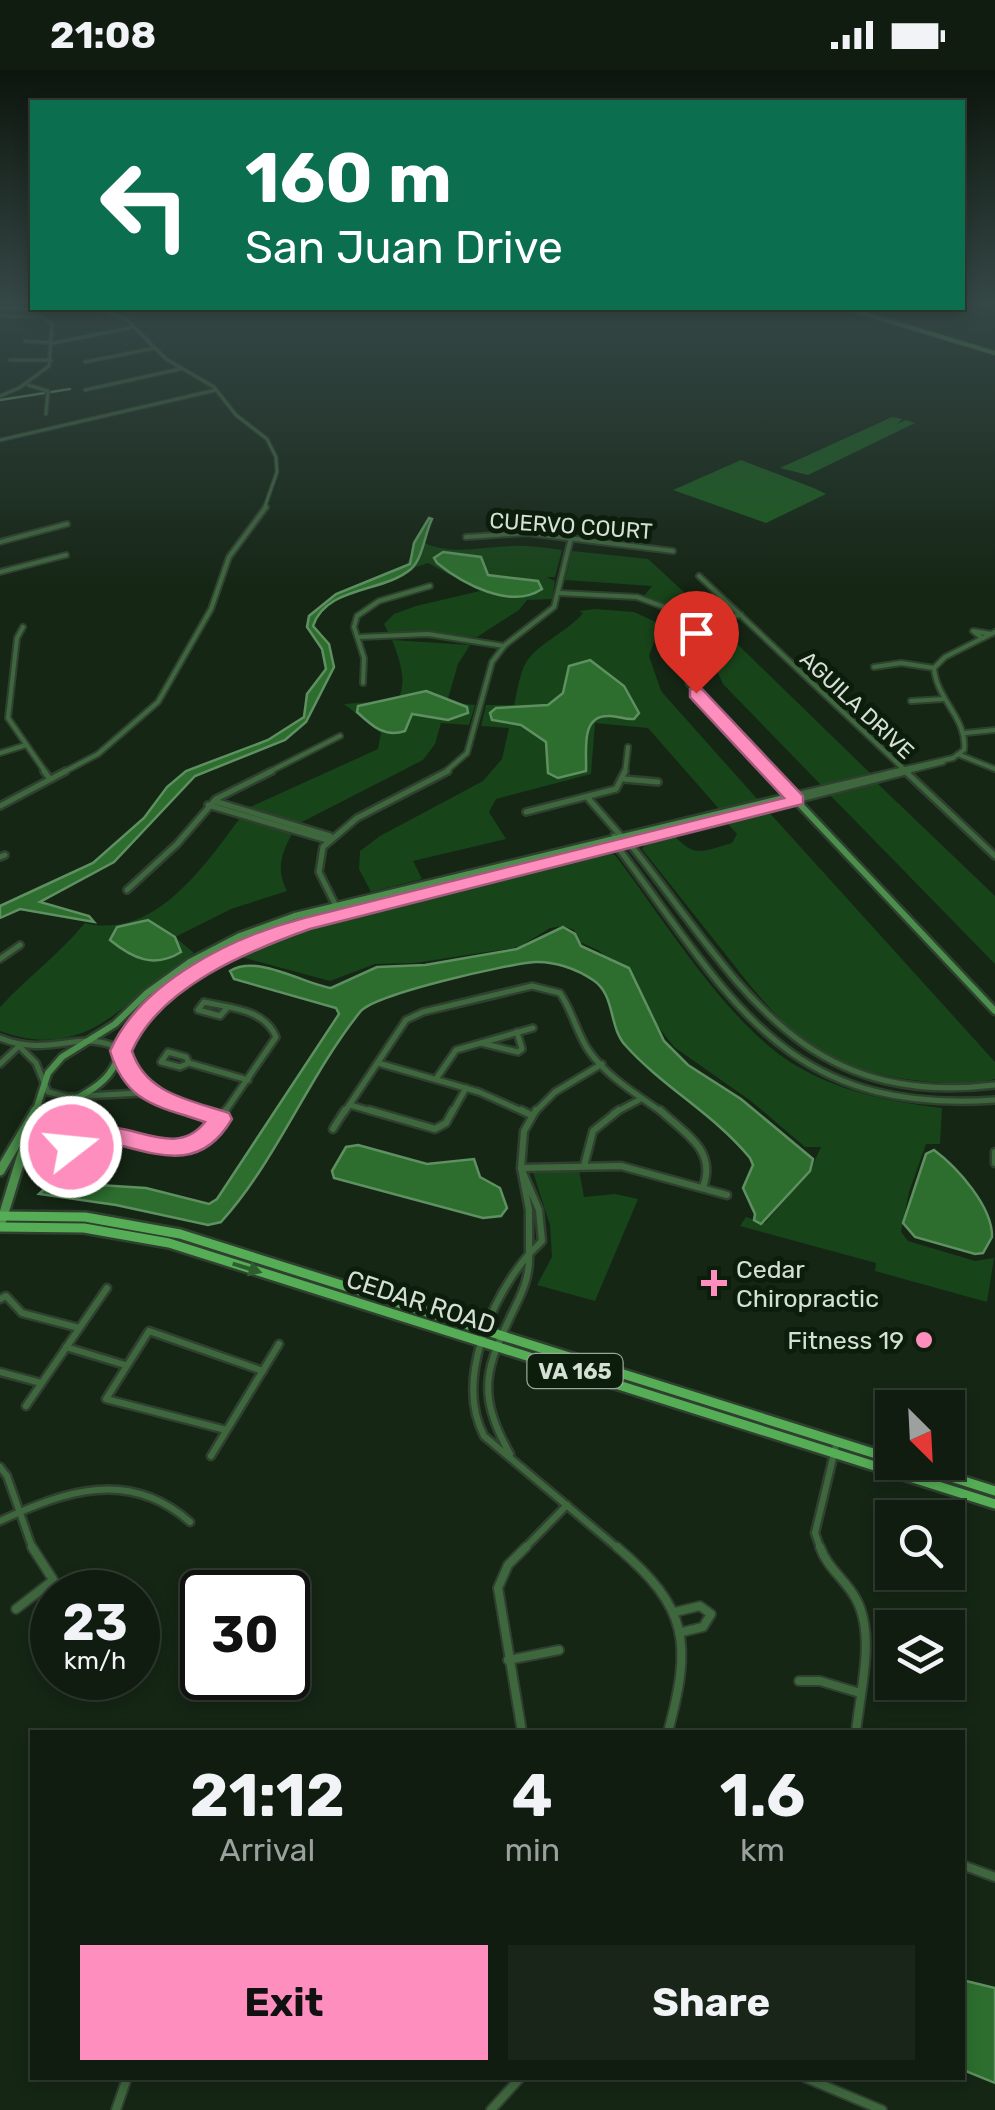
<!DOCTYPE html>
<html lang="en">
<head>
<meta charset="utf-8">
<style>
	body { margin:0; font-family:Rubik,sans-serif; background:#192519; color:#f1f3f6; height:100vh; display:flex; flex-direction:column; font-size:38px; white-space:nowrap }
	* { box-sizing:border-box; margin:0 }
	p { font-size:32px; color:#9ca19f }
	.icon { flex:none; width:55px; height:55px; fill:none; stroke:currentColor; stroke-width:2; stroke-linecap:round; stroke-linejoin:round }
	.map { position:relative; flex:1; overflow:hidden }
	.panel { position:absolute; left:30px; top:1660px; width:935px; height:350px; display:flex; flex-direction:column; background:#101c10; border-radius:0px; box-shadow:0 5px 15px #0003,0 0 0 2px #303a30 }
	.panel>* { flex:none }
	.top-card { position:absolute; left:30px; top:30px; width:935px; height:210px; border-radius:0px; box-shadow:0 5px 15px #0003,0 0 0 2px #303a30; background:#0b6e4f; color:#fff; overflow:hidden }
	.needle { width:65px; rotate:156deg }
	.fabs { position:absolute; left:875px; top:1320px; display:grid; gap:20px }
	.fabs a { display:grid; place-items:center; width:90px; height:90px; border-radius:0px; background:#101c10; box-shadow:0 5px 15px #0003,0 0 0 2px #303a30; font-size:50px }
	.speed { position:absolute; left:30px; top:1500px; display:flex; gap:20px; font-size:50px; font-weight:700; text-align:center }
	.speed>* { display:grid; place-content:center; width:130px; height:130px; border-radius:50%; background:#101c10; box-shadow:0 5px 15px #0003,0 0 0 2px #303a30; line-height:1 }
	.speed small { font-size:25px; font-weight:400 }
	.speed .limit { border:5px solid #111; border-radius:15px; background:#fff; color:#111 }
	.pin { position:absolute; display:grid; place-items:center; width:85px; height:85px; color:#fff; margin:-102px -42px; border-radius:50% 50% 50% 0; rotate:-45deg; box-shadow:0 0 10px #0007 }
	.pin .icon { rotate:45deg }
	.me { position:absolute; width:110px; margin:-55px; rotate:74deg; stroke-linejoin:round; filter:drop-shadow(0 0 8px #0008) }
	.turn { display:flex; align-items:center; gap:35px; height:210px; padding:0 50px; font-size:45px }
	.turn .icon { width:130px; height:130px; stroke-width:2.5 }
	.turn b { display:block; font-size:70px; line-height:85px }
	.eta { display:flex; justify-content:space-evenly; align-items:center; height:170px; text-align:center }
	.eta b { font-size:60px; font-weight:700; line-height:70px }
	.button { display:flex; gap:20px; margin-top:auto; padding:20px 50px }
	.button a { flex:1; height:115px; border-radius:0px; background:#fe8ebe; color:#111; font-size:40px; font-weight:700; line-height:115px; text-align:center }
	.button a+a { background:#192519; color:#f1f3f6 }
	.status { display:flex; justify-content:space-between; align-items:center; height:70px; padding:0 50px; background:#101c10; direction:ltr }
	.status svg { height:28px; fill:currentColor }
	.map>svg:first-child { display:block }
	.green { fill:#18441a }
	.forest { fill:#1b5d1e }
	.water { fill:#2d6e2f; stroke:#5f9061; stroke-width:2.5 }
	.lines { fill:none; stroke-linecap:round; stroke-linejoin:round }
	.stream { stroke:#5f9061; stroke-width:2.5 }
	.street-far4-casing { stroke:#304030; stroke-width:5 }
	.street-far3-casing { stroke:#304030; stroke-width:8 }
	.street-far2-casing { stroke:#304030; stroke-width:10 }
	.street-far1-casing { stroke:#304030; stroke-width:11 }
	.street-casing { stroke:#304030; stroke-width:12 }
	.secondary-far2-casing { stroke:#304030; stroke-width:6 }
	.secondary-far1-casing { stroke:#304030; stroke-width:11 }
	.secondary-casing { stroke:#304030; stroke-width:14 }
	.primary-casing { stroke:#304030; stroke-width:14 }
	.street-far4 { stroke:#3f673e; stroke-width:2.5 }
	.street-far3 { stroke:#3f673e; stroke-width:4 }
	.street-far2 { stroke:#3f673e; stroke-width:5 }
	.street-far1 { stroke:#3f673e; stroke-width:6 }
	.street { stroke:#3f673e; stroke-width:8 }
	.secondary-far2 { stroke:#4c8f4c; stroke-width:4 }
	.secondary-far1 { stroke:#4c8f4c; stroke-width:6 }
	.secondary { stroke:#4c8f4c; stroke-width:9 }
	.primary { stroke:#55ae56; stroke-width:9 }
	.oneway { fill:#2d5e2d }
	.route { fill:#fe8ebe; stroke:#a55c7c; stroke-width:2.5 }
	.poi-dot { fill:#fe8ebe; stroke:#0c1d0c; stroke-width:4 }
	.labels { text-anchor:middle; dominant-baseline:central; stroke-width:10; stroke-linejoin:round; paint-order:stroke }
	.far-street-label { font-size:22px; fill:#d5e0d5; stroke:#0c1d0c }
	.shield { fill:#0c1d0c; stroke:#99a699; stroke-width:2.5 }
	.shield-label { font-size:22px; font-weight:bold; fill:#d5e0d5 }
	.poi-label { font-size:25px; fill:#d5e0d5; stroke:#0c1d0c; text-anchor:start }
	.street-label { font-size:25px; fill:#d5e0d5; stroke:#0c1d0c }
</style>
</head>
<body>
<div class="status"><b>21:08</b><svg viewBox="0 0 49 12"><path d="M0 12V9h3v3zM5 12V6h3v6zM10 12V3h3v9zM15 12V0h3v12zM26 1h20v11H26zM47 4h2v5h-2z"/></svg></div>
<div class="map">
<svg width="995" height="2040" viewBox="0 0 995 2040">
	<rect width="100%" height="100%" fill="#152615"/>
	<!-- green -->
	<g class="green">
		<path d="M 418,470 C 451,487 477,477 513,476 C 529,475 545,478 562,480 L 555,507 L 546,507 L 555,511 L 552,529 L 527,530 L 519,540 L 477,567 L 388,562 L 384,554 L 394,544 L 416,536 L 480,521 L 428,493 L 388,506 L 406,496 Z"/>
		<polygon points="572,481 648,489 712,548 692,546 644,526 652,516 565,510"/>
		<path d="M 595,539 L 634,542 L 660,554 L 649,586 L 661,621 L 759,731 L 720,740 L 648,658 L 595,653 L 591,704 L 496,729 L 489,742 L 506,769 L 413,791 L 422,809 L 371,822 L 359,799 L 360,781 L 380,766 L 483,711 L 502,689 L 509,658 L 481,656 L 486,635 L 514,635 C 517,623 519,608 524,596 C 536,573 567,563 583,543 L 579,541 Z"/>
		<polygon points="718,553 726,563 870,703 821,715 723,614 713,592 713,576 688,573 698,554"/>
		<path d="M 392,570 L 470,575 L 458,594 L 447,632 L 475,635 L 469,655 L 441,653 L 435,674 L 423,690 L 300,753 L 248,738 L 378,679 L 381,663 L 344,634 L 398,630 C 408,611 399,588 392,570 Z"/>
		<polygon points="877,713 995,826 995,894 830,725"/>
		<path d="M 767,740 L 995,992 L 995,1009 C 967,1016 939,1013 912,1010 C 814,997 779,953 723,881 C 696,847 669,813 642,779 L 646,773 L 674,765 C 695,789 703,781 732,773 L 737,764 L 725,751 Z"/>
		<path d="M 240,748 L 292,764 C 281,784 276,800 287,821 L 231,839 L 175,867 L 194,883 C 125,927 91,994 0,961 L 0,937 C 28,907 59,884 85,853 C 154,870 203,798 240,748 Z"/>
		<path d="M 609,783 L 615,785 C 663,848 729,956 795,995 C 840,1022 891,1032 942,1038 L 940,1074 L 926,1074 L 909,1122 L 901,1162 L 908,1171 L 975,1191 L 994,1188 L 987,1232 L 875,1201 L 876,1193 L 740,1156 L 746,1147 L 765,1153 L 810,1101 L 821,1077 L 805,1077 L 751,1031 L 674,977 L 600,881 L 580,872 L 574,860 L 563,856 L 550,858 L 519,877 L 415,893 L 375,894 L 330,911 L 237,886 L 306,860 Z"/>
		<polygon points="579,1100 584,1127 615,1124 638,1129 595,1231 537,1215 552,1187 550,1155 533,1102"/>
	</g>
	<!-- forest -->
	<g class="forest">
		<polygon points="892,347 902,349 897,354 906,350 915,353 808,405 780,398"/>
		<polygon points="741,390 816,419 826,424 766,453 673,420"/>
	</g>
	<!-- water -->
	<g class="water">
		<path d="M 429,448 L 432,449 C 425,463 423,488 411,499 C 383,523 326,516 313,556 L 329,574 L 334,597 L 306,652 L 285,670 L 195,706 L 114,792 L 40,832 L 89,846 L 94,852 L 20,839 L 0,848 L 0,836 L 93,793 L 144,748 L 167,717 L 186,701 L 268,670 L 304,647 L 307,624 L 326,599 L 322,579 L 307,557 L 309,546 L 336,524 L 410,494 L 414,473 Z"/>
		<path d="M 443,482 L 481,487 L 488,505 L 538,511 L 542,519 C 511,540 463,514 437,493 L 434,488 Z"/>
		<path d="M 590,590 L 624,616 L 639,643 L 634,649 C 624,650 617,645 608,646 C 580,646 587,681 586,701 L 558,708 L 548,703 L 546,672 L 521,655 L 492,650 L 490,643 L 496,638 L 548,635 L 563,623 L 569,596 Z"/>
		<path d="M 426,621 L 467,637 L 468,643 L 448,650 L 412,644 L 405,661 C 384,668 371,655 357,642 L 358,636 Z"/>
		<path d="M 148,850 L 175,867 L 181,882 C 154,899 132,888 110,870 L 117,857 Z"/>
		<path d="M 563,857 L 575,864 L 581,876 L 629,898 L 664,971 L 688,995 L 741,1029 L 813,1089 L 810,1101 L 761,1154 L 754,1150 L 755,1144 L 743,1118 L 753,1095 L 750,1088 C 714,1044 664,1018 626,976 C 608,957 616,925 593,910 C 577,899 554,891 535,892 C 508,894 374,924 360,942 C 308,1007 277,1090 221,1152 L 208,1155 L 116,1135 L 39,1124 L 52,1112 L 146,1118 L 209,1134 L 217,1129 L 339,944 L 336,938 L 234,909 L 230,901 C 257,884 302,913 331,918 L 377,897 L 425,895 L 517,879 Z"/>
		<polygon points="358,1075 427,1094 474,1089 480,1107 500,1118 507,1138 501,1146 483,1148 334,1108 332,1101 346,1077"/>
		<path d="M 934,1080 C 957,1097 993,1137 992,1167 L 983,1183 L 975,1184 L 915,1167 L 903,1153 L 926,1084 Z"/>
		<polygon points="962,1910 995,1918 995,2013 963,2000"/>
	</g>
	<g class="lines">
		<!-- stream -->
		<g class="stream">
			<polyline points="0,238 72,240"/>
			<polyline points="0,330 70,319"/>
		</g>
		<!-- street-far4 casing -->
		<g class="street-far4-casing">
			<g id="street-far4">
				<polyline points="95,238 126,249 166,289 214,317 236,345 267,369 276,387 277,402 264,439"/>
				<polyline points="0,246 41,247 52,254 49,296 19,318 0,326"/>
				<polyline points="25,271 54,273 134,257"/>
				<polyline points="10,290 51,290"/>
				<polyline points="85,292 155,278"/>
				<polyline points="28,315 48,321 46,344"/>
				<polyline points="85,320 180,299"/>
				<polyline points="0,370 216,320"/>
			</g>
		</g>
		<!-- street-far3 casing -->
		<g class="street-far3-casing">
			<g id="street-far3">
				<polyline points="466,467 527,463 673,481"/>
				<polyline points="0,472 67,454"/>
				<polyline points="0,502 66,485"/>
				<polyline points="699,506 908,703"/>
				<polyline points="559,523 637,527 700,550 741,545"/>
				<polyline points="694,549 682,581 689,614 771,703"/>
				<polyline points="23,557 17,568 8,648 46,703"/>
				<polyline points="359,567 428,564 504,576"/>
				<polyline points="982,568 973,561 991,564"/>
				<polyline points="874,597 901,593 934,598"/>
				<polyline points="363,613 364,588 354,557 357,546 379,531 430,516"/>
				<polyline points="911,631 944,629"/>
				<polyline points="965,663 995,660"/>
				<polyline points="0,683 26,675"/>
				<polyline points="960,685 995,699"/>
				<path d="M 953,688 L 964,680 C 968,649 936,629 934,598 L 945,587 L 995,562"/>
				<polyline points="62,703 98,684 158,632 211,539 229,487 266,437"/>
				<polyline points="267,703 340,666"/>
				<polyline points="444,703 467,683 492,592 505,575 554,537 571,468"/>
				<polyline points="625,703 628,677"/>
				<polyline points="888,703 953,688"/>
				<polyline points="899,703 943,692"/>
			</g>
		</g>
		<!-- street-far2 casing -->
		<g class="street-far2-casing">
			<g id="street-far2">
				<polyline points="44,701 50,709"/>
				<polyline points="769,701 792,726 899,701"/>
				<polyline points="905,701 995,786"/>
				<polyline points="624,709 658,712"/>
				<polyline points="587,727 621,766"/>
				<polyline points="796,730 909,701"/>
				<polyline points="214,731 330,766"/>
				<polyline points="208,735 327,770"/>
				<polyline points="0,736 66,701"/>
				<polyline points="526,742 616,719 625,701"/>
				<path d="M 614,766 L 616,775 C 729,924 781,1045 995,1030"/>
				<path d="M 629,773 C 737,907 796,1039 995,1015"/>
				<polyline points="0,787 5,785"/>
				<polyline points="127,820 177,774 216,729 272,701"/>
				<polyline points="341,846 319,802 323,777 357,748 448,701"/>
				<polyline points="0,889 20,875"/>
				<path d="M 0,968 C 47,987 75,962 111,975 L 135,1010 L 150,1023"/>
				<polyline points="481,973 518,982 522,979 517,962"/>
				<polyline points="19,976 36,993 48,1022 68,1027 139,1023 203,1043"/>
				<polygon points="168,982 186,987 189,993 180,997 161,992"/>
				<polyline points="189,993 248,1010"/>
				<polyline points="378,993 479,1022 526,1043"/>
				<polyline points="0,994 19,976"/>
				<polyline points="436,1009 456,980 533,958"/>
				<polyline points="350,1035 378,1043"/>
				<path d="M 224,1043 L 276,967 C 265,939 230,938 204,932 L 198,940 L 220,946 L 227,938"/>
				<path d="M 344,1043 L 406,950 L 423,942 L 532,916 L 560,923 C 573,942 577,964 589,981 C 607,1007 638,1025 663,1043"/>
				<polyline points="452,1043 466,1018"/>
				<polyline points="534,1043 555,1022 602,994"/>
				<polyline points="614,1043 639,1030"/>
			</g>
		</g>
		<!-- street-far1 casing -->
		<g class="street-far1-casing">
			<g id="street-far1">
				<polyline points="196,1040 220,1049"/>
				<polyline points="369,1040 435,1059 446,1053 453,1040"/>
				<polyline points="521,1040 531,1045"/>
				<polyline points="536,1040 524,1061 521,1098 621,1096 727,1125"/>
				<path d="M 660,1040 C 685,1064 717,1080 703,1117"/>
				<polyline points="333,1059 345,1040"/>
				<polygon points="74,1066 100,1066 97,1077 71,1077"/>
				<path d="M 100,1066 C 160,1066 183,1104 226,1040"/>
				<polyline points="995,1082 995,1093"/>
				<polyline points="584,1096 593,1061 619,1040"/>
				<polygon points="521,1098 539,1140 542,1171 529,1184 529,1140"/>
				<polyline points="0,1229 6,1226 22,1243 79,1258"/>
				<polyline points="66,1277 125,1295"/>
				<polyline points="0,1302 41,1313"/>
				<polyline points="26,1336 107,1218"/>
				<polyline points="226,1360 106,1329 149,1261 263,1301"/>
				<path d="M 510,1384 C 475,1321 486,1298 515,1237 C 524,1219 530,1204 529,1184 C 491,1228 455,1311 484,1366 L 620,1480"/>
				<polyline points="211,1386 279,1274"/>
				<polyline points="0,1397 7,1406 33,1480"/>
				<path d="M 0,1451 C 65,1421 129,1398 190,1452"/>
				<polyline points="523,1480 567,1435"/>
				<polyline points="821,1480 815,1463 837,1371"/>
			</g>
		</g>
		<!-- street casing -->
		<g class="street-casing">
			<g id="street">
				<polyline points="32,1477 61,1522"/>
				<path d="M 617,1477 C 689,1538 692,1573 668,1662"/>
				<path d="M 820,1477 C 827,1498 846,1510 856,1529 C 876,1565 860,1622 856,1662"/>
				<polyline points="16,1539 51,1512"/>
				<polyline points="675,1542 700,1536 711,1544 703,1557 682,1562"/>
				<polyline points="508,1590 559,1580"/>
				<polyline points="799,1611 820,1611 860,1623"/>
				<polyline points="522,1662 498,1518 508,1495 526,1477"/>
				<polyline points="962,1795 995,1807"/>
				<polyline points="806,2008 882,2040"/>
				<polyline points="116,2040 127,2008"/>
				<polyline points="491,2040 520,2008"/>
			</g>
		</g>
		<!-- secondary-far2 casing -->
		<g class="secondary-far2-casing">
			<polyline id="secondary-far2" points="845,238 995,283"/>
		</g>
		<!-- secondary-far1 casing -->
		<g class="secondary-far1-casing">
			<g id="secondary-far1">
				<polyline points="762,739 796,730"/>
				<polyline points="35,1043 48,1003 62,987 115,954 147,923 190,892 240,866 295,846 792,726 995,941"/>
				<path d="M 53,1043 C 71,1029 95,1022 109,1004 C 122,987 125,966 139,950 C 184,902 242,874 304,855 L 724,748"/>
			</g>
		</g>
		<!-- secondary casing -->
		<g class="secondary-casing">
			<g id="secondary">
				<polyline points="0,1101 36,1040"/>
				<polyline points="0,1156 24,1078 56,1040"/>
			</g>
		</g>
		<!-- primary casing -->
		<g class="primary-casing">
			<g id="primary">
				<polyline points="0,1146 85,1147 180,1164 892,1389"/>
				<polyline points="0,1157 84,1158 169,1173 995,1434"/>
				<polyline points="904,1392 995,1421"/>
			</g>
		</g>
		<!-- street-far4 -->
		<use href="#street-far4" class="street-far4"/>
		<!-- street-far3 -->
		<use href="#street-far3" class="street-far3"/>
		<!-- street-far2 -->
		<use href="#street-far2" class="street-far2"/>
		<!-- street-far1 -->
		<use href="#street-far1" class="street-far1"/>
		<!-- street -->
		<use href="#street" class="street"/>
		<!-- secondary-far2 -->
		<use href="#secondary-far2" class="secondary-far2"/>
		<!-- secondary-far1 -->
		<use href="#secondary-far1" class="secondary-far1"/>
		<!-- secondary -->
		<use href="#secondary" class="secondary"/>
		<!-- primary -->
		<use href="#primary" class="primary"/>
	</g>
	<!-- one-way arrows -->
	<defs><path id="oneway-solid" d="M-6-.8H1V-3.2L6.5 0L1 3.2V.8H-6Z" transform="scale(2.5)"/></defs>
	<use class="oneway" href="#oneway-solid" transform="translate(247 1198) rotate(17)"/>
	<!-- sky -->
	<linearGradient id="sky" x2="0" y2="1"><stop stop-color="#0c150c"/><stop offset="0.45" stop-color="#354746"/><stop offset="1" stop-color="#354746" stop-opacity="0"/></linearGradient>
	<rect width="995" height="518" fill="url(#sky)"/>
	<!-- route -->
	<path class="route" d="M 690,619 L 702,619 L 803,726 L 803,734 L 310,859 C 248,881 160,917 132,981 C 146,1024 190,1030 229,1043 L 232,1049 C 202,1100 164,1087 115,1074 L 97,1086 L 63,1083 L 59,1077 L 63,1071 L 88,1068 L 92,1059 C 130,1048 174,1091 205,1052 C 159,1036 126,1034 110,981 C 141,911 232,867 304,848 L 784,728 L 690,627 Z"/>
	<!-- markers -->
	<g class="poi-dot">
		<path d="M709 1198h10v10h10v10h-10v10h-10v-10h-10v-10h10z"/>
		<circle cx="924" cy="1270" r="10"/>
	</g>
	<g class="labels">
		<!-- far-street labels -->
		<g class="far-street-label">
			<text transform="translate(571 456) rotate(4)">CUERVO COURT</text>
			<text transform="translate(857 635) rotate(43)">AGUILA DRIVE</text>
		</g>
		<!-- shield labels -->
		<rect class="shield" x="527.5" y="1284" width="95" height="34" rx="8"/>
		<g class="shield-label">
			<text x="575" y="1301">VA 165</text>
		</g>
		<!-- poi labels -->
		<g class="poi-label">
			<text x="736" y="1199">Cedar<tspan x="736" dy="29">Chiropractic</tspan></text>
			<text x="904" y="1270" text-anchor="end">Fitness 19</text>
		</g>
		<!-- street labels -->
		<g class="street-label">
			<text transform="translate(421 1232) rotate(18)">CEDAR ROAD</text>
		</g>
	</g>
</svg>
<div class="fabs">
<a><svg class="needle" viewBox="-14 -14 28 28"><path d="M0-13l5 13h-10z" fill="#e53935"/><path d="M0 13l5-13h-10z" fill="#9ca19f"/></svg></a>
<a><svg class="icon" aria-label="search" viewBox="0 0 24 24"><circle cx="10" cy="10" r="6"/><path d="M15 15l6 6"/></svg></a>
<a><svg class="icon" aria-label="layers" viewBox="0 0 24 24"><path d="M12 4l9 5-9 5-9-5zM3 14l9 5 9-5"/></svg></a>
</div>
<div class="speed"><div>23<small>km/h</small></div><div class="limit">30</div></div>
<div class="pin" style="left:696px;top:623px;background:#d93025"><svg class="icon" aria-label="arrive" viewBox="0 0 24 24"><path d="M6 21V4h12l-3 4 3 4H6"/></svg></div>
<svg class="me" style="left:71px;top:1077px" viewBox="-20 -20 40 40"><circle r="17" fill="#fe8ebe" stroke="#fff" stroke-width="3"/><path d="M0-11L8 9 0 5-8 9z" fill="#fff"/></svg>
<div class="top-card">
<div class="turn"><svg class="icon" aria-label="left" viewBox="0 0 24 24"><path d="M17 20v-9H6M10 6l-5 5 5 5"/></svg><div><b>160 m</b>San Juan Drive</div></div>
</div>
<section class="panel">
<div class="eta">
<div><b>21:12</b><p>Arrival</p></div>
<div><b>4</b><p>min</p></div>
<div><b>1.6</b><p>km</p></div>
</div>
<div class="button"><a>Exit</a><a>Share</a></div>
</section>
</div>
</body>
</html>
